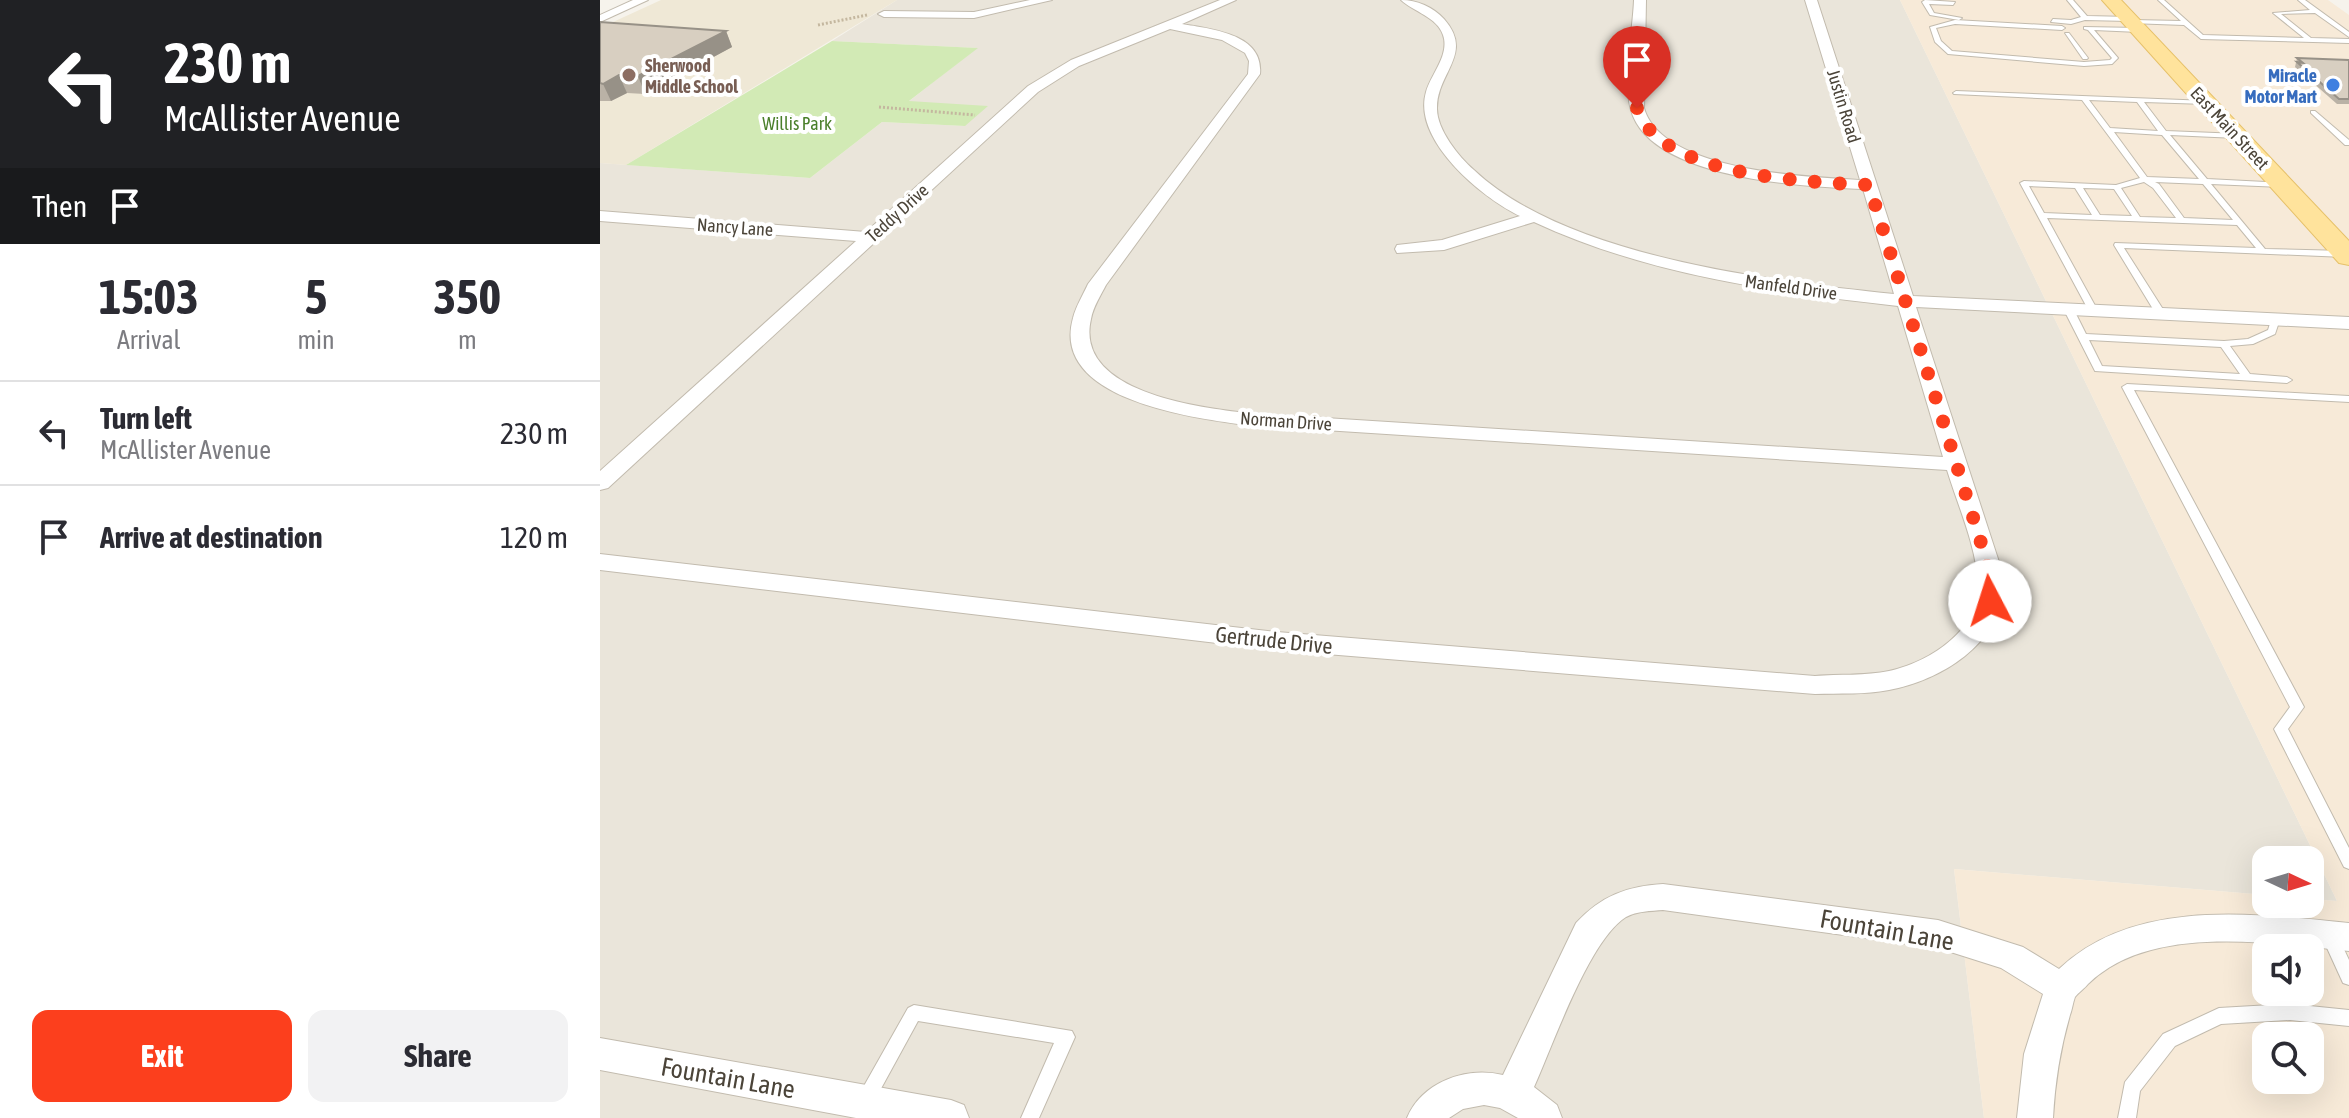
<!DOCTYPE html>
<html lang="en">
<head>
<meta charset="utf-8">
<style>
	body { margin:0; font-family:"Asap Condensed",sans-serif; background:#f2f2f3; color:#2b2b33; height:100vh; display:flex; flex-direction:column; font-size:30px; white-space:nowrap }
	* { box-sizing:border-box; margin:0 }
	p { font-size:26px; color:#7c7c81 }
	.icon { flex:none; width:44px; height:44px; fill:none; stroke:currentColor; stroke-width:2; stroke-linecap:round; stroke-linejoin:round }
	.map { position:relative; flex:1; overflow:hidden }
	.details { display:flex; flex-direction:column; background:#fff; width:600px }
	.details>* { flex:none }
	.top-card { background:#202124; color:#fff; overflow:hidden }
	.needle { width:52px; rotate:94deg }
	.tools { position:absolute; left:1652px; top:846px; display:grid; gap:16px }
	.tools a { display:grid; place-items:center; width:72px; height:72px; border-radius:16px; background:#fff; box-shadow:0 8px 32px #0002; font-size:40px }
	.pin { position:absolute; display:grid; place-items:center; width:68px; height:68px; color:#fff; margin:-82px -34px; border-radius:50% 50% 50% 0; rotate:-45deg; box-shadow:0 0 8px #0007 }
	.pin .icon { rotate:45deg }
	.me { position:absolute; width:88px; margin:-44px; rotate:355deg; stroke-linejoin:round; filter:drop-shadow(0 0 6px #0008) }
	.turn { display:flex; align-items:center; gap:28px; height:168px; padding:0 32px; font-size:36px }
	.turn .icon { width:104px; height:104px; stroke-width:2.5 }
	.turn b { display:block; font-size:56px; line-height:68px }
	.then { display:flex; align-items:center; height:76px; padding:0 32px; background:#0003; gap:16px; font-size:30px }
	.eta { display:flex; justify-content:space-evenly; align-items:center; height:136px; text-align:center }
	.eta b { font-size:48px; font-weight:700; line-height:56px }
	.button { display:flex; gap:16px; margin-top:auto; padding:16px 32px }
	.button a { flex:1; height:92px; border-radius:16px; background:#fc3f1d; color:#fff; font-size:32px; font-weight:700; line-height:92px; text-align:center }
	.button a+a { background:#f2f2f3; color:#2b2b33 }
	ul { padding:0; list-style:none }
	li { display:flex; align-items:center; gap:24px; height:104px; padding:0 32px; border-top:2px solid #e1e1e2 }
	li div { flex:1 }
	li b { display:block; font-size:30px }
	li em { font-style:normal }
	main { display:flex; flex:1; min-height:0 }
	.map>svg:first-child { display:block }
	.residential { fill:#eae5da }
	.commercial { fill:#f7ead8; fill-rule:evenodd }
	.education { fill:#efe8d6 }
	.green { fill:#d2eab5 }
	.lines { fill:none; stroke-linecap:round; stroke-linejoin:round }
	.lane-casing { stroke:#c2bbae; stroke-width:2 }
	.street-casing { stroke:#c2bbae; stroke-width:2 }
	.primary-casing { stroke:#e6c16a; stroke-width:2 }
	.path { stroke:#c4b79f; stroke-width:3; stroke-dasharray:2 2; stroke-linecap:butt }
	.lane { fill:#fff; fill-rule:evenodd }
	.street { fill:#fff; fill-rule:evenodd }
	.primary { fill:#ffe39c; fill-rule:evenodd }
	.wall { fill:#bab2a6 }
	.shaded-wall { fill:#979187 }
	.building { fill:#d8cfc1; stroke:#979187; stroke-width:2 }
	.route { stroke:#fc3f1d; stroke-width:14; stroke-dasharray:0 25.2 }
	.education-dot { fill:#8d6e63; stroke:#fff; stroke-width:3 }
	.shop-dot { fill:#3f7fe0; stroke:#fff; stroke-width:3 }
	.labels { text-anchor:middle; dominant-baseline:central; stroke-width:8; stroke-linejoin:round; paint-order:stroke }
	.far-education-label { font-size:18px; font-weight:bold; fill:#785e54; stroke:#fff; text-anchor:start }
	.far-shop-label { font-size:18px; font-weight:bold; fill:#366cbe; stroke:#fff; text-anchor:end }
	.far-street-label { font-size:18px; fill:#4b4439; stroke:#fff }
	.far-park-label { font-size:18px; fill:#4a7f2a; stroke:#fff }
	.street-label { font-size:22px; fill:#4b4439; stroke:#fff }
	.near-street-label { font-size:26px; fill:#4b4439; stroke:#fff }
</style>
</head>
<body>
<main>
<section class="details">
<div class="top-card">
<div class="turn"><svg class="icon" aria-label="left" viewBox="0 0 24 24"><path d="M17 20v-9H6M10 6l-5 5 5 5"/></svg><div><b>230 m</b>McAllister Avenue</div></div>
<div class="then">Then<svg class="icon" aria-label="arrive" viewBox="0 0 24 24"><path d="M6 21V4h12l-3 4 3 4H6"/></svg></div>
</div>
<div class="eta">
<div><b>15:03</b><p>Arrival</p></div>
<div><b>5</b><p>min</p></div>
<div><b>350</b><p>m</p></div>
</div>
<ul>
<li><svg class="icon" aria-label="left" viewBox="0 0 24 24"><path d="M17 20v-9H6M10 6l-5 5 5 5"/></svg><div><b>Turn left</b><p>McAllister Avenue</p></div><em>230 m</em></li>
<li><svg class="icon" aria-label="arrive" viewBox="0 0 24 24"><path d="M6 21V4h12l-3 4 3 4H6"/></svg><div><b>Arrive at destination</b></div><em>120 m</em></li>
</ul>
<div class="button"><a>Exit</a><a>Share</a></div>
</section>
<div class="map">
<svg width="1749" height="1118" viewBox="0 0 1749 1118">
	<rect width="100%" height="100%" fill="#f6f3ec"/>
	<!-- residential -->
	<polygon class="residential" points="297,0 1300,0 1737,901 1710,899 1710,860 1666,860 1666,895 1354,869 1384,1118 0,1118 0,163 210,178 282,122 365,126 308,102 377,48 232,41"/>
	<!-- commercial -->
	<path class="commercial" d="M 1300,0 L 1728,0 L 1749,15 L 1749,1118 L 1384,1118 L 1354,869 L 1666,895 L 1666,904 L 1710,904 L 1710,899 L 1737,901 ZM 1666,948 L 1710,948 L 1710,992 L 1666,992 ZM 1666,1036 L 1710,1036 L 1710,1080 L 1666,1080 Z"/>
	<!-- education -->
	<polygon class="education" points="61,0 297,0 26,165 0,163 0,28"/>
	<!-- green -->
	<polygon class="green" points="232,41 378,48 309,101 388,106 365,126 282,122 210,178 26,165"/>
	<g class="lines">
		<!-- lane casing -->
		<g class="lane-casing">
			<g id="lane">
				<polygon points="1325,0 1355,2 1353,5 1329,4 1334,13 1362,18 1359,20 1330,15 1322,2"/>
				<polygon points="1467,0 1473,0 1487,16 1529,17 1532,19 1529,21 1485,20 1471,24 1451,22 1453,19 1471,20 1481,17"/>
				<polygon points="1558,0 1564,0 1603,35 1704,38 1673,13 1710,10 1698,0 1705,0 1749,32 1749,37 1715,13 1681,14 1711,38 1749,39 1749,43 1601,39 1584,25 1530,23 1532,20 1581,21"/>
				<polygon points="1355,20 1462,26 1465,28 1462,30 1355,24 1336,28 1341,41 1352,51 1484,62 1510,60 1512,58 1488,30 1484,29 1484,27 1539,28 1542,30 1539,32 1494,30 1518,58 1512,64 1484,66 1348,54 1335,42 1330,27"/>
				<polygon points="1465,33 1469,33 1488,58 1487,59 1483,59"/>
				<path d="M 1356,91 L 1608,101 L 1608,103 L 1606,104 L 1544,102 L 1566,131 L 1640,134 L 1640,138 L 1637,138 L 1570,135 L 1607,179 L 1685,183 L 1686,185 L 1682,187 L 1611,184 L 1665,249 L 1745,251 L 1749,254 L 1745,257 L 1524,248 L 1566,314 L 1561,317 L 1556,314 L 1514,245 L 1515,243 L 1656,248 L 1637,225 L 1447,218 L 1498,311 L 1496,313 L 1490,313 L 1420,183 L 1424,181 L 1516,185 L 1540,178 L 1482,100 L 1354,94 L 1353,93 ZM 1489,100 L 1537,102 L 1558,131 L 1510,128 ZM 1514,132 L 1562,135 L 1599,179 L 1547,177 ZM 1544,182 L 1553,188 L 1576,218 L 1540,217 L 1521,188 ZM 1555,182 L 1603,184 L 1633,220 L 1584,218 L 1559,184 ZM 1429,186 L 1475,188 L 1492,215 L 1444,213 ZM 1483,188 L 1514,189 L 1532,216 L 1500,215 Z"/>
				<polygon points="1711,111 1715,111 1749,140 1749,145 1745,145 1711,113"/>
				<path d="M 1469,307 L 1474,310 L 1486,334 L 1624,341 L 1648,339 L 1668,330 L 1672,317 L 1678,317 L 1680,319 L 1675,334 L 1653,344 L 1630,346 L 1650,374 L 1687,377 L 1692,380 L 1687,383 L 1495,371 L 1464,310 ZM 1489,340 L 1621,347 L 1640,374 L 1502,366 Z"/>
				<polygon points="1527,384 1749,396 1749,402 1534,390 1704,707 1688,729 1749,848 1749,869 1744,867 1674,729 1690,707 1522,387"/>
				<polygon points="1730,930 1736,932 1749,960 1749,985 1743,983 1722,937 1724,932"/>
				<polygon points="1690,1004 1749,1010 1749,1026 1690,1020 1621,1024 1575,1046 1540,1091 1536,1118 1518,1118 1525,1082 1563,1034 1619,1008"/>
				<polygon points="314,1005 472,1031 475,1037 439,1118 421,1118 454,1043 318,1021 272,1105 266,1108 260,1105 257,1099 260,1093 308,1008"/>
			</g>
		</g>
		<!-- street casing -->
		<g class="street-casing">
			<g id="street">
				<polygon points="33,0 48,0 0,22 0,15"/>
				<polygon points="430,0 452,0 374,18 284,17 278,14 284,11 374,12"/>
				<path d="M 620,0 L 636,0 L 582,24 C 612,29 664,34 660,74 L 506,285 C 501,295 493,307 491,319 C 474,392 597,407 646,413 L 1343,457 L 1298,306 C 1174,292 1048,275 934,222 L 844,250 L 797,253 L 795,249 L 797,245 L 842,240 L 920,216 C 882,198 812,140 826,92 C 831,74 850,55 843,35 C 837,17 814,12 801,0 C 817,0 833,7 844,19 C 875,54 836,73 837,109 C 837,130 859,157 874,170 C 966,257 1171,281 1294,294 L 1263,189 C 1204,187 1059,179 1033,116 C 1021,88 1033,31 1034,0 L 1046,0 L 1044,108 C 1062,171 1206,177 1260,180 L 1205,0 L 1217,0 L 1313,296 L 1749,317 L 1749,329 L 1316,307 L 1399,562 C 1400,570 1403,579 1403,586 C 1402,644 1339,681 1289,690 C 1265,695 1239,693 1215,694 L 677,650 L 0,570 L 0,554 L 677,632 L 1215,676 C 1239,674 1266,676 1289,671 C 1329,662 1381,630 1378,583 C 1376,545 1358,506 1347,470 L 646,425 C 594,418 450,400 473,318 C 476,306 483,295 488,284 L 648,74 L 649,61 L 645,53 L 622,40 L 570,29 L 479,66 L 438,92 L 8,488 L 0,490 L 0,471 L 256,241 L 0,221 L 0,211 L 266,232 L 428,86 L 471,60 Z"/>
				<path d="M 1063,884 L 1338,920 L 1423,947 L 1459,969 C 1535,897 1654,914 1749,923 L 1749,951 C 1670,943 1550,923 1488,984 C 1485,988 1478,993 1475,997 C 1473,1002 1472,1010 1470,1015 C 1460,1050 1455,1082 1453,1118 L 1417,1118 L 1424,1054 L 1443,994 L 1401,968 L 1338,948 L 1063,910 C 1051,911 1037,911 1026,917 C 989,940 953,1045 934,1087 L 957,1105 L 962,1118 L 918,1118 L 900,1108 L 884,1105 L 863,1109 L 849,1118 L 807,1118 C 822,1082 866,1066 903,1075 L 976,923 C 1001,896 1027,886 1063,884 Z"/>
				<polygon points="0,1038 351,1100 364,1105 369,1118 256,1118 0,1070"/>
			</g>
		</g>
		<!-- primary casing -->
		<g class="primary-casing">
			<polygon id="primary" points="1502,0 1521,0 1749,241 1749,265 1739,263"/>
		</g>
		<!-- path -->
		<g class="path">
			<polyline points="218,25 267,15"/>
			<polyline points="279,107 375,115"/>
		</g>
		<!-- lane -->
		<use href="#lane" class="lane"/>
		<!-- street -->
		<use href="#street" class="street"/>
		<!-- primary -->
		<use href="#primary" class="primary"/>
	</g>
	<!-- wall -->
	<g class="wall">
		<polygon points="0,22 126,31 132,47 45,94 27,93 11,101 0,101"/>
		<polygon points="1697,58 1749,60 1749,104 1737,104 1695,67"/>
	</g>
	<!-- shaded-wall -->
	<g class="shaded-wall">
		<polygon points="126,31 132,47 45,94 38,76"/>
		<polygon points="19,75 27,93 11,101 3,84"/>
	</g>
	<!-- building -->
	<g class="building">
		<polygon points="0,22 126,31 38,76 19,75 3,84 0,83"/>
		<polygon points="1697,58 1749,60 1749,99 1739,99 1697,62 1703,63"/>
	</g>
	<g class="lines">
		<!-- route -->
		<path class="route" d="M 1037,108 C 1059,177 1209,182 1269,185 L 1387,562 L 1390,601"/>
	</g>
	<!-- markers -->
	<circle class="education-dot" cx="29" cy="75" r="8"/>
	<circle class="shop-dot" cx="1733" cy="85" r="8"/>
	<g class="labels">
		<!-- far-education labels -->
		<g class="far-education-label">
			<text x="45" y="65">Sherwood<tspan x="45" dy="21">Middle School</tspan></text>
		</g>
		<!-- far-shop labels -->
		<g class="far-shop-label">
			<text x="1717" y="75">Miracle<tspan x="1717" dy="21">Motor Mart</tspan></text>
		</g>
		<!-- far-street labels -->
		<g class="far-street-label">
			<text transform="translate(1244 106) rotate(73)">Justin Road</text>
			<text transform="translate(1630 128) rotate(47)">East Main Street</text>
			<text transform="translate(297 213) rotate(-42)">Teddy Drive</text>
			<text transform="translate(135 227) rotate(4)">Nancy Lane</text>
			<text transform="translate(1191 287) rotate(8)">Manfeld Drive</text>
			<text transform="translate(686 421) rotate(4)">Norman Drive</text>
		</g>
		<!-- far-park labels -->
		<g class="far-park-label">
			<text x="197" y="123">Willis Park</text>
		</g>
		<!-- street labels -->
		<g class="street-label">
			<text transform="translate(674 640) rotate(6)">Gertrude Drive</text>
		</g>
		<!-- near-street labels -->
		<g class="near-street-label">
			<text transform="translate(1287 930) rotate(10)">Fountain Lane</text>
			<text transform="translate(128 1078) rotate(10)">Fountain Lane</text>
		</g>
	</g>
</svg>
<div class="tools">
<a><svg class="needle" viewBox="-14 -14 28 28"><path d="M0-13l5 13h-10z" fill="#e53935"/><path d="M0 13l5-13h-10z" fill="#7c7c81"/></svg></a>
<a><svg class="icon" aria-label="sound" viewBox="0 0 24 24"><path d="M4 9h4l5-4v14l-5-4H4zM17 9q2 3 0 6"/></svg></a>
<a><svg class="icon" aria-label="search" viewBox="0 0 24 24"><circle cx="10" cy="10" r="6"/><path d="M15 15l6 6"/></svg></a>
</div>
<div class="pin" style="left:1037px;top:108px;background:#d93025"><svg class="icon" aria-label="arrive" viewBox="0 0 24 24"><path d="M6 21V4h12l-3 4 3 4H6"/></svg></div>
<svg class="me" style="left:1390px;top:601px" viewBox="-20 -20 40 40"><circle r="19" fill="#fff"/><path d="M0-13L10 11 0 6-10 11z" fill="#fc3f1d"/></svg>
</div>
</main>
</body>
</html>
